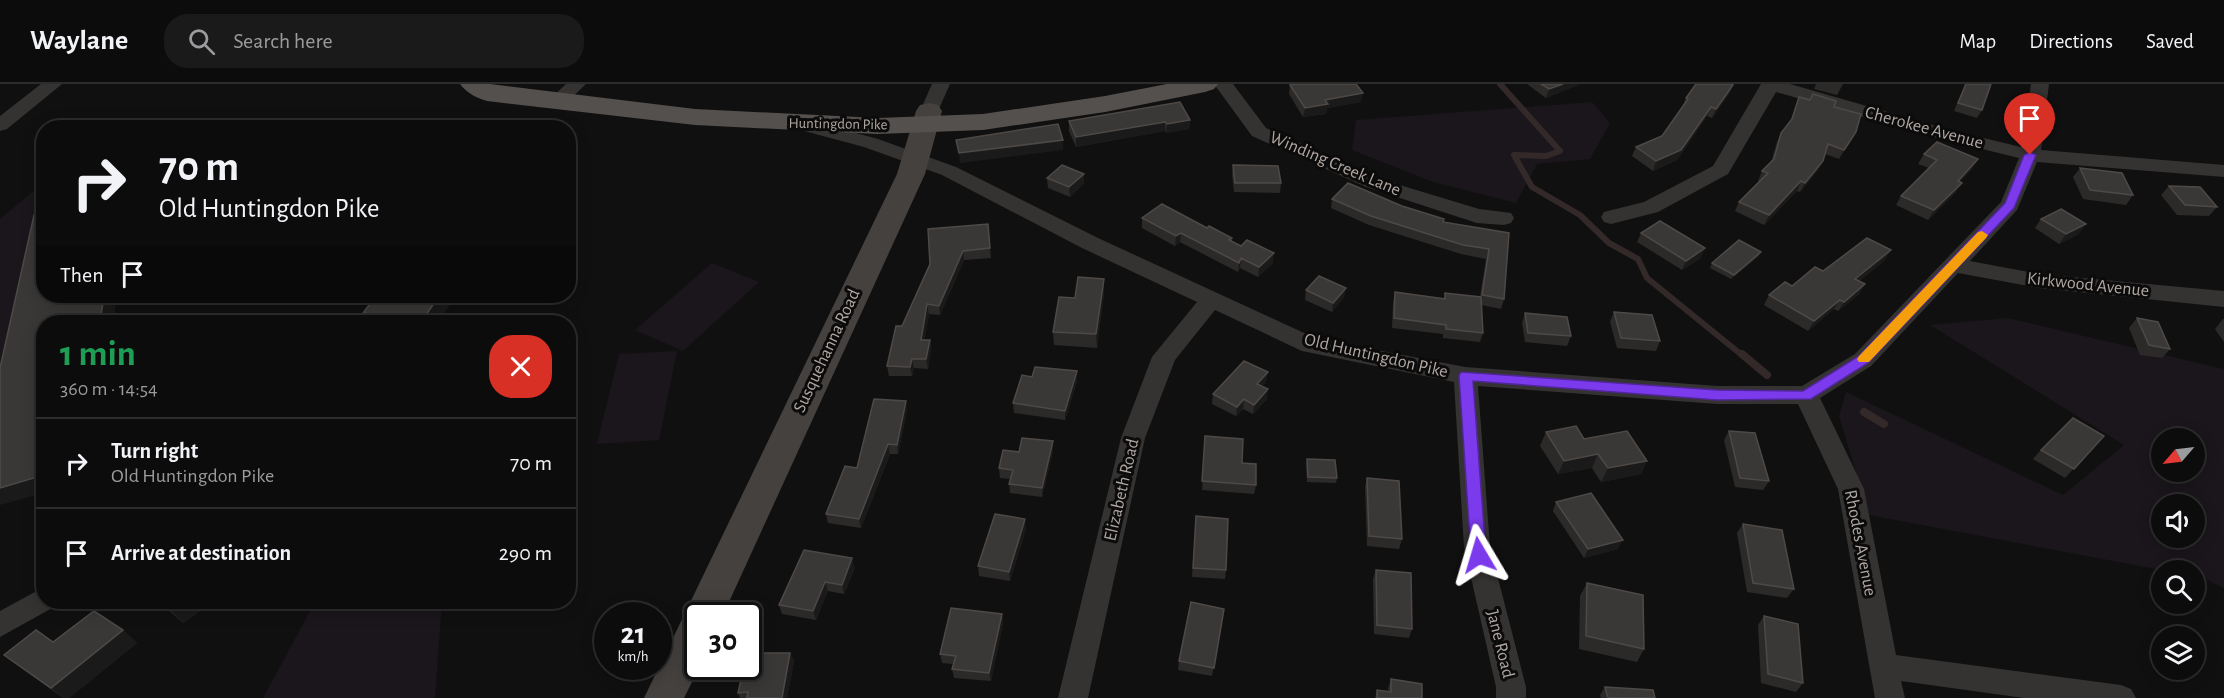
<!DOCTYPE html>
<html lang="en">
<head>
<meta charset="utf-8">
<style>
	body { margin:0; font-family:"Alegreya Sans",sans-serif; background:#1b1a1a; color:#f1f3f6; height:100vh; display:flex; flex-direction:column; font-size:22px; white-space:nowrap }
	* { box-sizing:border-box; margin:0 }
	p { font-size:20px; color:#9a9b9d }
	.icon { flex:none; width:33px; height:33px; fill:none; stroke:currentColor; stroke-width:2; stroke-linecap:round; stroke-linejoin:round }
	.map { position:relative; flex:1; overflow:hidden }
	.details { position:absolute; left:36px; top:231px; width:540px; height:294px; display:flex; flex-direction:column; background:#0d0c0c; border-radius:24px; box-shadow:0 3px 15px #0003,0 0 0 2px #2d2c2d }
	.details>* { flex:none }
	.top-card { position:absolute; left:36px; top:36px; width:540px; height:183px; border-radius:24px; box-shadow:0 3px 15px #0003,0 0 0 2px #2d2c2d; background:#0d0c0c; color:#f1f3f6; overflow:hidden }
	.needle { width:39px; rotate:242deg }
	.tools { position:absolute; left:2151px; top:344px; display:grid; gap:12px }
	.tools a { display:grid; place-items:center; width:54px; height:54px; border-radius:50%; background:#0d0c0c; box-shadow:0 3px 15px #0003,0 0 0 2px #2d2c2d; font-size:30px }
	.speed { position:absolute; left:594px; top:518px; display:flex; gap:12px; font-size:30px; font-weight:700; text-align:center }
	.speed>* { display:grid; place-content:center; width:78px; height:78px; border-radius:50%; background:#0d0c0c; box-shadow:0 3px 15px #0003,0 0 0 2px #2d2c2d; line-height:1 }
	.speed small { font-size:15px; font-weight:400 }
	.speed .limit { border:3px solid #111; border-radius:9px; background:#fff; color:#111 }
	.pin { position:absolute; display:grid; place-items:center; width:51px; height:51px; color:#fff; margin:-62px -26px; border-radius:50% 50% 50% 0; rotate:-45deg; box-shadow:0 0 6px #0007 }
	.pin .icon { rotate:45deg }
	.me { position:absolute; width:66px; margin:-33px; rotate:353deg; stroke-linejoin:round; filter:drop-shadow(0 0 4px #0008) }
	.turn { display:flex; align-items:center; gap:21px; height:126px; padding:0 24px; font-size:27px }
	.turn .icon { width:78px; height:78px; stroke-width:2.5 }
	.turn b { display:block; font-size:42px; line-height:51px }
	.then { display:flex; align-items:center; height:57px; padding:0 24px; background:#0003; gap:12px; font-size:22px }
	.round { display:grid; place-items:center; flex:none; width:63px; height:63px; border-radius:24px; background:#1b1a1a }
	.headline { display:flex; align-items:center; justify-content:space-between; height:102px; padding:0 24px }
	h1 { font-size:36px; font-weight:600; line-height:45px; color:#1e9e55 }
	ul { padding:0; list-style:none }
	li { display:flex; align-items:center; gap:18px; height:90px; padding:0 24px; border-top:2px solid #2d2c2d }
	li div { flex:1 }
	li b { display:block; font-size:22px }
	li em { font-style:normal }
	header { display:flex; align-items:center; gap:36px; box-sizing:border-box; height:84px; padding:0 30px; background:#0d0c0c; border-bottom:2px solid #2d2c2d }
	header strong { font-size:28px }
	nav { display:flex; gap:33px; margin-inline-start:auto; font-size:21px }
	.search { width:420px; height:54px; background:#1b1a1a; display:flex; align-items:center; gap:15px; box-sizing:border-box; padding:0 21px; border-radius:24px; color:#9a9b9d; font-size:22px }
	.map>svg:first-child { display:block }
	.green { fill:#1a161b; fill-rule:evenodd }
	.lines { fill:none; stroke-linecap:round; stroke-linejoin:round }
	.stream-far1 { stroke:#332928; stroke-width:6 }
	.stream { stroke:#332928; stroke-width:8 }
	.street { fill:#353331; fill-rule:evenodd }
	.secondary { fill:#45413f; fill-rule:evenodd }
	.primary { fill:#54504d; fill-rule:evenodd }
	.wall { fill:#2c2a29 }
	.shaded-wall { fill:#1b1a1a }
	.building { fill:#3a3836; stroke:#4d4947; stroke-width:1.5 }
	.route { fill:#7c3aed; stroke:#51269a; stroke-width:1.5 }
	.slow { fill:#f59e0b }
	.labels { text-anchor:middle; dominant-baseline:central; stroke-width:6; stroke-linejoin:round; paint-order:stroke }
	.far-street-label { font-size:15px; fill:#b0a7a2; stroke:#0c0b0b }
	.street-label { font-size:18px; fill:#b0a7a2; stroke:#0c0b0b }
</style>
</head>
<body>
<header>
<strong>Waylane</strong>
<div class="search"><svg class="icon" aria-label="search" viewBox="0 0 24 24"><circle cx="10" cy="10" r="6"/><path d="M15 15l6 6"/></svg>Search here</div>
<nav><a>Map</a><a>Directions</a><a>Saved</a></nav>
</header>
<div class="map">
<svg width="2224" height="614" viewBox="0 0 2224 614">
	<rect width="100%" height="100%" fill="#111010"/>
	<!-- green -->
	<g class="green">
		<polygon points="1592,18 1610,39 1590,75 1537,80 1516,119 1433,98 1352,66 1356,36"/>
		<polygon points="43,99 43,151 0,358 0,135"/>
		<polygon points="712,179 759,198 683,267 635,246"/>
		<path d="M 2008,234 L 2224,285 L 2224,504 L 2205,495 L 2195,493 L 2194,486 L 2161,486 L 1869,431 L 1839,332 L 1846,308 L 2063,411 L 2124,361 L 1930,241 ZM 2162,354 L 2194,354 L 2194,387 L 2162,387 ZM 2162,420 L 2194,420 L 2194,453 L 2162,453 Z"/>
		<polygon points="677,267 659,356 597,360 619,270"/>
		<polygon points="315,518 442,518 435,614 263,614"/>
	</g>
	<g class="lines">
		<!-- stream-far1 -->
		<polyline class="stream-far1" points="1500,0 1560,67 1546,72 1514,71 1532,103 1580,131 1609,159 1638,175 1647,194 1743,272"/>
		<!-- stream -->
		<g class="stream">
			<polyline points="1742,270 1767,291"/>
			<polyline points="1864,328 1884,340"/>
		</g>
		<!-- street -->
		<g class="street">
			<polygon points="41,0 62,0 7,45 0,47 0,32"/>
			<polygon points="566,0 586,0 564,21 550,21 548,17"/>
			<polygon points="932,0 950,0 938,27 936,31 922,31 920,27"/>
			<polygon points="1214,0 1233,0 1266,44 1380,95 1479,125 1511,129 1514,134 1511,139 1504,141 1477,139 1366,103 1252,52"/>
			<polygon points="1761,0 1790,0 1950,46 2021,63 2031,0 2049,0 2041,66 2224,81 2224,93 2037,78 2017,126 1970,177 2039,190 2224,207 2224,223 2039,204 1958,189 1871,282 1820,314 1864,405 1896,571 2121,601 2131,605 2136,614 2024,614 1901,597 1905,614 1875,614 1838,405 1798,320 1717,320 1478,302 1490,463 1526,603 1526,614 1496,614 1496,603 1464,463 1454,298 1302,267 1215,226 1175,276 1145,354 1088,614 1058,614 1121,354 1152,273 1197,218 1082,164 942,91 864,63 793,44 790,40 793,36 800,34 878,55 956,83 1098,154 1315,254 1465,283 1717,302 1802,302 1855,270 2001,118 2019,74 1937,54 1776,8 1728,90 1658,128 1611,140 1604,138 1601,133 1604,128 1644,118 1713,82"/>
			<polygon points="44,503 44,518 57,518 54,523 0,553 0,527"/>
		</g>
		<!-- secondary -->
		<polygon class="secondary" points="929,19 938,21 942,27 925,90 723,531 698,531 698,582 700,582 684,614 644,614 897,90 916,27 920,21"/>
		<!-- primary -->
		<path class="primary" d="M 460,0 L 490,0 L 695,25 L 878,34 L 983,30 L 1105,12 L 1167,0 L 1218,0 L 1214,5 L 1205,8 L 1105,28 L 983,46 L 878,50 L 695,41 L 487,17 C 476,14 467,9 460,0 Z"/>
	</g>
	<!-- wall -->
	<g class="wall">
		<polygon points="1527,0 1580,0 1546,14"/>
		<polygon points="1816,0 1843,0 1837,11 1814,5"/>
		<polygon points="1965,0 1991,0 1982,26 1977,34 1954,27"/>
		<polygon points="1290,1 1361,18 1327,24 1326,30 1303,33 1289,10"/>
		<polygon points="1733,1 1729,10 1712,34 1707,32 1677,76 1653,87 1632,72 1636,63 1662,52 1682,24 1686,14"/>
		<polygon points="1813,10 1834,23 1856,48 1839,75 1825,70 1818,86 1800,108 1797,107 1764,141 1735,127 1739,118 1760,97 1758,97 1762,87 1771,78 1777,58 1781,49 1790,38 1799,13 1810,16"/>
		<polygon points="1190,36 1189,45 1166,49 1165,47 1076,63 1069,47 1069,37"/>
		<polygon points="1924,70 1978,75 1972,85 1960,98 1956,108 1928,136 1896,121 1901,112 1929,84 1918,80"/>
		<polygon points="1233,81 1281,99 1280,109 1234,108 1232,91"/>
		<polygon points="2080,84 2133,111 2126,121 2083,115 2073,93"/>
		<polygon points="1084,90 1084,99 1070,113 1048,104 1047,94"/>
		<polygon points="2169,102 2217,123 2209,132 2177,131 2161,111"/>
		<polygon points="1332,115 1402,122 1444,135 1444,139 1509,149 1504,215 1501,225 1481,221 1483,249 1480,258 1443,254 1443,250 1392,244 1393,218 1395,208 1444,214 1445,209 1480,213 1486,175 1461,170 1369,141 1331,124"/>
		<polygon points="1142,134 1207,144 1232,154 1232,157 1273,179 1258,193 1240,184 1238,188 1180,158 1175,162 1142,144"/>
		<polygon points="2041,135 2079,150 2059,160 2035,144"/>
		<polygon points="988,140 991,174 964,176 940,231 929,230 924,256 930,256 931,265 928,285 914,284 912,292 889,292 887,282 930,180"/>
		<polygon points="1641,149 1701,174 1682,186 1637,158"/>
		<polygon points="1761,168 1758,173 1731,195 1710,184 1712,179"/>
		<polygon points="1885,176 1859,197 1865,200 1859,210 1838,227 1834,225 1808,247 1764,221 1769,211 1792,202 1823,187"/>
		<polygon points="1306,206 1344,213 1332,228 1305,216"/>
		<polygon points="1104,209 1097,264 1054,261 1053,248 1075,214"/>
		<polygon points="376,212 438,238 466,238 369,238 363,229"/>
		<polygon points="1614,228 1660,257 1656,267 1617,264 1610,238"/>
		<polygon points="1525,229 1571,252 1567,262 1525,258 1522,239"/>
		<polygon points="2137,234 2170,265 2162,274 2140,271 2129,244"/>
		<polygon points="2223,235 2224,235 2224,258 2215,245"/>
		<polygon points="1077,297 1065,336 1014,329 1013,319"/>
		<polygon points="1266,298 1262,302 1267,315 1253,330 1243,325 1236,332 1212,320 1213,310"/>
		<polygon points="907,326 898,370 890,370 861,444 828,439 826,430 857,384"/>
		<polygon points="1729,347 1769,397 1763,406 1735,403 1724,356"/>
		<polygon points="1546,348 1584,355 1647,377 1641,390 1601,398 1592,384 1558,390 1540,362"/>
		<polygon points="1205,352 1242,379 1256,401 1254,410 1202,406"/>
		<polygon points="2104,352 2065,394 2033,375 2041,366"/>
		<polygon points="1053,367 1042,413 1010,409 1009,400 1011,395 1000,394 999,384 1019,368"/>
		<polygon points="1307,375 1337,394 1336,399 1307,398 1306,380"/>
		<polygon points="1367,394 1402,455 1399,465 1367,462 1365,403"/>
		<polygon points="1556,418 1618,465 1584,474 1553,427"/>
		<polygon points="1196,432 1226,486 1225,495 1192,493"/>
		<polygon points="1743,440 1794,505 1787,514 1747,508 1737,449"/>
		<polygon points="1026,445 1010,497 979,492 978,482"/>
		<polygon points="855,484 844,510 828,507 816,536 782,530 779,521"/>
		<polygon points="1376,486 1412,545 1409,554 1374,550 1373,495"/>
		<polygon points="1587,499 1644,565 1637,578 1579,565 1580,512"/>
		<polygon points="159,518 213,518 183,539"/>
		<polygon points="1224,525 1212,592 1178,586 1179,577"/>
		<polygon points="1002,530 1003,539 991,597 954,594 952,585 953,580 942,579 940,570"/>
		<polygon points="1764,532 1803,599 1796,608 1761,599 1758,541"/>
		<polygon points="123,546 137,559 69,614 63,614 20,583 4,571 53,558"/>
		<polygon points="790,569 794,577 787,614 740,614 738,609"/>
		<polygon points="1391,595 1422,614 1375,614 1377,606 1388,607 1388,604"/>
		<polygon points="1605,603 1655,614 1601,614 1600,611"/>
	</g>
	<!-- shaded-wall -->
	<g class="shaded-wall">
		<polygon points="1563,0 1580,0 1546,14 1549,5"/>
		<polygon points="1733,1 1729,10 1712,34 1716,25"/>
		<polygon points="1363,9 1361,18 1327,24 1326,30 1303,33 1305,24 1325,16"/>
		<polygon points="1711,23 1707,32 1677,76 1653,87 1656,77"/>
		<polygon points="1190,36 1189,45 1166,49 1167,40"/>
		<polygon points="1165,38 1165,47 1076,63 1076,53"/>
		<polygon points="1856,48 1851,58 1839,75 1844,66"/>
		<polygon points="1063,56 1063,66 960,79 959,69"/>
		<polygon points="1978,75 1972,85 1952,106 1958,97"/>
		<polygon points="1823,77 1818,86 1800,108 1805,99"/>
		<polygon points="1084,90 1084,99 1070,113 1069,103"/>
		<polygon points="1801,97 1797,107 1764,141 1769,131"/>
		<polygon points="1962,99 1956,108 1928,136 1934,126"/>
		<polygon points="2086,140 2079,150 2059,160 2066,150"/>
		<polygon points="1181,149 1180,158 1175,162 1176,152"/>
		<polygon points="1705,164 1701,174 1682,186 1686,177"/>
		<polygon points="1891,166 1885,176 1849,204 1855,195"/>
		<polygon points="963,167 964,176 940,231 939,222"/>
		<polygon points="1761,168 1758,173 1731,195 1734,191"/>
		<polygon points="1274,169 1273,179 1258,193 1259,183"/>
		<polygon points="1241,174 1240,184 1238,188 1239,179"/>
		<polygon points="1104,195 1104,209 1097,264 1096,250"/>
		<polygon points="1865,200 1859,210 1838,227 1844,218"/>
		<polygon points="1346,204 1344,213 1332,228 1333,219"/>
		<polygon points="104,212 117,212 113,238 100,238"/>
		<polygon points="439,212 456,212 438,238 426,238 424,234"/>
		<polygon points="1840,216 1834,225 1808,247 1814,237"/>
		<polygon points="927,220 929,230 923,265 921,256"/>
		<polygon points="930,256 931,265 928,285 926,275"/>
		<polygon points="912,275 914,284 912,292 910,283"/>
		<polygon points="1077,287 1077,297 1065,336 1065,327"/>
		<polygon points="1268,288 1266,298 1256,309 1257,300"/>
		<polygon points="1268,305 1267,315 1253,330 1254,321"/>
		<polygon points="1244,315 1243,325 1236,332 1237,323"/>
		<polygon points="906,317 907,326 898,370 897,361"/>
		<polygon points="1053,357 1053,367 1042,413 1042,404"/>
		<polygon points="888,360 890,370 861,444 859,435"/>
		<polygon points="1598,370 1592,384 1558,390 1564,377"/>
		<polygon points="1647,377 1641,390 1601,398 1608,384"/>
		<polygon points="44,391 44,409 0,421 0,404"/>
		<polygon points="1025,435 1026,445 1010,497 1009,488"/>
		<polygon points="1623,456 1618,465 1584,474 1588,465"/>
		<polygon points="852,474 855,484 844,510 842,501"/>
		<polygon points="825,498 828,507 816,536 813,527"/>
		<polygon points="182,518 213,518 183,539 170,526"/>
		<polygon points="1002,530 1003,539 991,597 989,589"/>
		<polygon points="123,546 137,559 69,614 63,614 51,604"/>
		<polygon points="790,569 794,577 787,614 782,614"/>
	</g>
	<!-- building -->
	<g class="building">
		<polygon points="1295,0 1356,0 1363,9 1325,16 1328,20 1305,24 1290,1"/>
		<polygon points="1541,0 1563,0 1549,5"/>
		<polygon points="1696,0 1730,0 1733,1 1716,25 1711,23 1681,66 1656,77 1636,63 1662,52 1688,15 1686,14"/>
		<polygon points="1966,0 1991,0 1982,26 1958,19"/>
		<polygon points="1813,10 1836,17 1834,23 1861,30 1856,48 1844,66 1828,60 1823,77 1805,99 1801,97 1769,131 1739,118 1768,89 1762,87 1774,75 1781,49 1792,35 1799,13 1810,16"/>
		<polygon points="1180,18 1190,36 1167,40 1165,38 1076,53 1069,37"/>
		<polygon points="1058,40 1063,56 959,69 956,56"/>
		<polygon points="1937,58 1978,75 1958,97 1962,99 1934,126 1901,112 1937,76 1924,70"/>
		<polygon points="1062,81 1084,90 1069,103 1047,94"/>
		<polygon points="1233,81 1278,82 1281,99 1235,99"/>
		<polygon points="2080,84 2122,89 2133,111 2090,106"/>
		<polygon points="1348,99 1402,122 1444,135 1443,138 1509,149 1504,215 1482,211 1489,165 1463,161 1371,132 1332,115"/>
		<polygon points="2169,102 2200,103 2217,123 2185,121"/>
		<polygon points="1162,120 1207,144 1209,142 1232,154 1229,156 1241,162 1247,156 1274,169 1259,183 1241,174 1239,179 1181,149 1176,152 1142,134"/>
		<polygon points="44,121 44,212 104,212 100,238 44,238 44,391 0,404 0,284 34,131 42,129"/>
		<polygon points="2061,125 2086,140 2066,150 2041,135"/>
		<polygon points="1660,137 1705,164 1686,177 1641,149"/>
		<polygon points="988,140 990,164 963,167 939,222 927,220 921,256 930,256 926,275 912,275 910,283 887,282 896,242 902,242 930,180 928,145"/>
		<polygon points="1867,154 1891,166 1855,195 1865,200 1844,218 1840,216 1814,237 1769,211 1785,198 1792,202 1815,183 1823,187"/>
		<polygon points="1739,156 1761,168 1734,191 1712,179"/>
		<polygon points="1319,192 1346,204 1333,219 1306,206"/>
		<polygon points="1078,193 1104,195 1096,250 1053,248 1059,213 1075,214"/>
		<polygon points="1395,208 1445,215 1445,209 1481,213 1483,249 1446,245 1446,241 1394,234"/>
		<polygon points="376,212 439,212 424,234 363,229"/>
		<polygon points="1614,228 1652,231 1660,257 1621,254"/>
		<polygon points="1525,229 1567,233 1571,252 1528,249"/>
		<polygon points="445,232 466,238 438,238"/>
		<polygon points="2137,234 2158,238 2170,265 2149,261"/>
		<polygon points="1244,277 1268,288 1257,300 1268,305 1254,321 1244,315 1237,323 1213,310"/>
		<polygon points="1035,283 1077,287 1065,327 1013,319 1022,291 1032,293"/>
		<polygon points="874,315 906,317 897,361 888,360 859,435 826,430 845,382 857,384"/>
		<polygon points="2073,334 2104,352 2074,385 2041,366"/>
		<polygon points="1576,342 1584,355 1627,347 1647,377 1608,384 1598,370 1564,377 1546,348"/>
		<polygon points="1729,347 1755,349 1769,397 1740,394"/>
		<polygon points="1205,352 1243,355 1242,379 1256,380 1256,401 1202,397"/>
		<polygon points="1022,354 1053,357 1042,404 1009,400 1013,386 999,384 1003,366 1019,368"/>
		<polygon points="1307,375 1335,376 1337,394 1308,393"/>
		<polygon points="1367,394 1399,397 1402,455 1369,452"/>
		<polygon points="1591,409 1623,456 1588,465 1556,418"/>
		<polygon points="995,430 1025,435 1009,488 978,482"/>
		<polygon points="1196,432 1228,435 1226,486 1193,484"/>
		<polygon points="1743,440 1782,446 1794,505 1753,499"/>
		<polygon points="804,466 852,474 842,501 825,498 813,527 779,521"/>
		<polygon points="1376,486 1411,489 1412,545 1377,541"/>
		<polygon points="1587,499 1643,511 1644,565 1586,552"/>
		<polygon points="161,518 182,518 170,526"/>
		<polygon points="1191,518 1224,525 1214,584 1179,577"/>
		<polygon points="951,524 1002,530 989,589 952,585 956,572 940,570"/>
		<polygon points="94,527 123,546 51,604 4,571 36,546 53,558"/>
		<polygon points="1764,532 1798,540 1803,599 1768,590"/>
		<polygon points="748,569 790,569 782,614 747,614 748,608 738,609 744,582 748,582"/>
		<polygon points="1391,595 1422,600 1422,614 1377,614 1377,606 1391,608"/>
		<polygon points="1605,603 1653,606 1655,614 1608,614"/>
	</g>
	<!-- route -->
	<polygon class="route" points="2030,68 2036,71 2014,124 1868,279 1811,315 1717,316 1473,297 1486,471 1484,476 1479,477 1473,476 1471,471 1459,292 1461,288 1717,306 1803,307 1859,272 2005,119 2024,71"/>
	<!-- slow -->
	<polygon class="slow" points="1982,147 1988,151 1986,154 1869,278 1859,278 1857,275 1859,272 1978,148"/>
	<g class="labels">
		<!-- far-street labels -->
		<g class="far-street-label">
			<text transform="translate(838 40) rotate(1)">Huntingdon Pike</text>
		</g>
		<!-- street labels -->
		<g class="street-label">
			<text transform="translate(1924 44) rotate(15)">Cherokee Avenue</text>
			<text transform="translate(1335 80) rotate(23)">Winding Creek Lane</text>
			<text transform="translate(2088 201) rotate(6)">Kirkwood Avenue</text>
			<text transform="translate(827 267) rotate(-65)">Susquehanna Road</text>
			<text transform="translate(1376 272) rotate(13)">Old Huntingdon Pike</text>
			<text transform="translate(1122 406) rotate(-77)">Elizabeth Road</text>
			<text transform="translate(1860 459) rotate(79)">Rhodes Avenue</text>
			<text transform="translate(1500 560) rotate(76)">Jane Road</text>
		</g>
	</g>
</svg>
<div class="tools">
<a><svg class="needle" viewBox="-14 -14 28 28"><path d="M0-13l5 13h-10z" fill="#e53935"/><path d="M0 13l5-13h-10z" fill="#9a9b9d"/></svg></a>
<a><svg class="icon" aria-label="sound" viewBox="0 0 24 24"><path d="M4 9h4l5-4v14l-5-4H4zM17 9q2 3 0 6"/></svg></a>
<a><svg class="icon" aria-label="search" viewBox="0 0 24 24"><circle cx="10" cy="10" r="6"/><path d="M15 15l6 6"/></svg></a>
<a><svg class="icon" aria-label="layers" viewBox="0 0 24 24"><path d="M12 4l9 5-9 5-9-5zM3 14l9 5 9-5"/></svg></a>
</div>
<div class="speed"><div>21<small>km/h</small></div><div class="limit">30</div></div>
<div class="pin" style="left:2030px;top:71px;background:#d93025"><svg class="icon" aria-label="arrive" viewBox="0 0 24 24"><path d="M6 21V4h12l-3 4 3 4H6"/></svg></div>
<svg class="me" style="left:1479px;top:471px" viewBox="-20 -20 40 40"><path d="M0-17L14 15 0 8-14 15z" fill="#7c3aed" stroke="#fff" stroke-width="4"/></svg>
<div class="top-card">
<div class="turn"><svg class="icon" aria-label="right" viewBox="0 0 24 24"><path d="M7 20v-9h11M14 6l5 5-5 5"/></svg><div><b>70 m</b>Old Huntingdon Pike</div></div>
<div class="then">Then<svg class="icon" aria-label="arrive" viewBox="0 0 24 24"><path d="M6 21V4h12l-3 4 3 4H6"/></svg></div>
</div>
<section class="details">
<div class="headline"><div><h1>1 min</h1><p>360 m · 14:54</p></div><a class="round" style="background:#d93025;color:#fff"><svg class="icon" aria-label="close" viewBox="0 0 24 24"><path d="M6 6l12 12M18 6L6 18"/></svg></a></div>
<ul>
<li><svg class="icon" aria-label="right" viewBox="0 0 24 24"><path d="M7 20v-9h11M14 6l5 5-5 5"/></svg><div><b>Turn right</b><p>Old Huntingdon Pike</p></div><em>70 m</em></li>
<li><svg class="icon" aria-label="arrive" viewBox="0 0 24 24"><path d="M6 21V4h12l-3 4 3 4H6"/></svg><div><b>Arrive at destination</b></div><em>290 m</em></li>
</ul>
</section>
</div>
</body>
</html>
